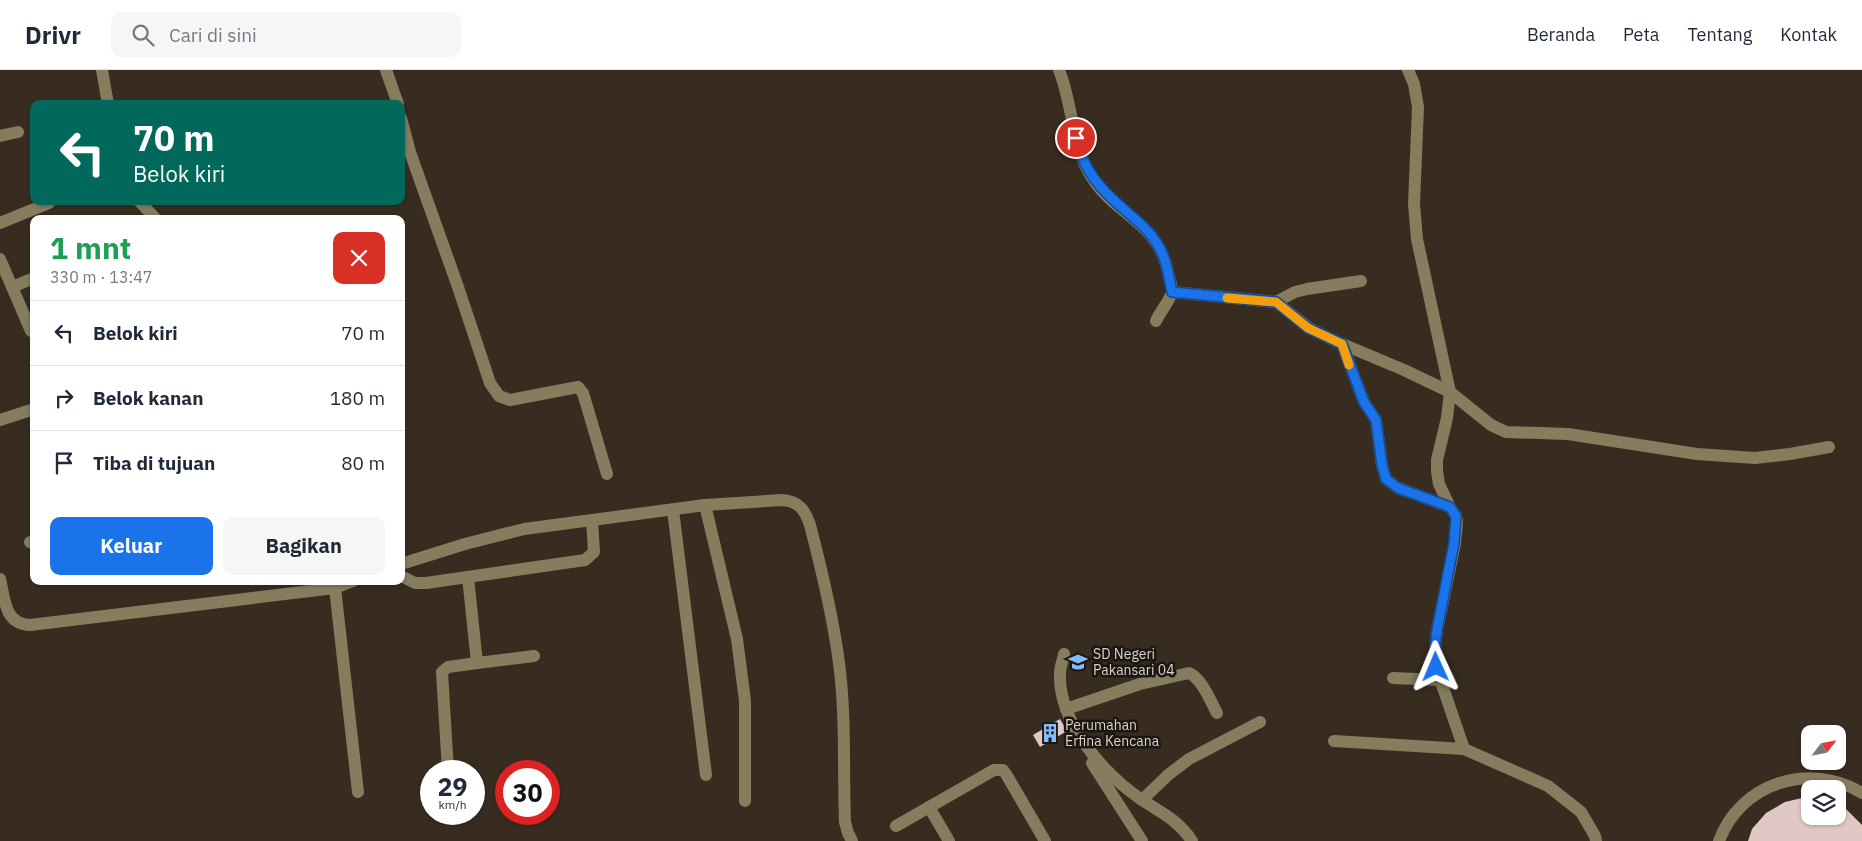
<!DOCTYPE html>
<html lang="id">
<head>
<meta charset="utf-8">
<style>
	body { margin:0; font-family:"IBM Plex Sans",sans-serif; background:#f6f6f7; color:#1f2937; height:100vh; display:flex; flex-direction:column; font-size:19px; white-space:nowrap }
	* { box-sizing:border-box; margin:0 }
	p { font-size:16px; color:#747a83 }
	.icon { flex:none; width:28px; height:28px; fill:none; stroke:currentColor; stroke-width:2; stroke-linecap:round; stroke-linejoin:round }
	.map { position:relative; flex:1; overflow:hidden }
	.sheet { position:absolute; left:30px; top:145px; width:375px; height:370px; display:flex; flex-direction:column; background:#fff; border-radius:10px; box-shadow:0 1px 4px #0004 }
	.sheet>* { flex:none }
	.top-card { position:absolute; left:30px; top:30px; width:375px; height:105px; border-radius:10px; box-shadow:0 1px 4px #0004; background:#00695c; color:#fff; overflow:hidden }
	.needle { width:32px; rotate:58deg }
	.buttons { position:absolute; left:1801px; top:655px; display:grid; gap:10px }
	.buttons a { display:grid; place-items:center; width:45px; height:45px; border-radius:10px; background:#fff; box-shadow:0 1px 4px #0004; font-size:25px }
	.speed { position:absolute; left:420px; top:690px; display:flex; gap:10px; font-size:25px; font-weight:700; text-align:center }
	.speed>* { display:grid; place-content:center; width:65px; height:65px; border-radius:50%; background:#fff; box-shadow:0 1px 4px #0004; line-height:1 }
	.speed small { font-size:12px; font-weight:400 }
	.speed .limit { border:8px solid #d22; background:#fff; color:#111 }
	.pin { position:absolute; display:grid; place-items:center; width:42px; height:42px; color:#fff; margin:-21px; border:2px solid #fff; border-radius:50%; box-shadow:0 1px 5px #0007 }
	.me { position:absolute; width:55px; margin:-28px; rotate:359deg; stroke-linejoin:round; filter:drop-shadow(0 0 4px #0008) }
	.turn { display:flex; align-items:center; gap:18px; height:105px; padding:0 20px; font-size:22px }
	.turn .icon { width:65px; height:65px; stroke-width:2.5 }
	.turn b { display:block; font-size:35px; line-height:42px }
	.round { display:grid; place-items:center; flex:none; width:52px; height:52px; border-radius:10px; background:#f6f6f7 }
	.overview { display:flex; align-items:center; justify-content:space-between; height:85px; padding:0 20px }
	h1 { font-size:30px; font-weight:800; line-height:38px; color:#1e9e55 }
	.cta { display:flex; gap:10px; margin-top:auto; padding:10px 20px }
	.cta a { flex:1; height:58px; border-radius:10px; background:#1a73e8; color:#fff; font-size:20px; font-weight:800; line-height:58px; text-align:center }
	.cta a+a { background:#f6f6f7; color:#1f2937 }
	ul { padding:0; list-style:none }
	li { display:flex; align-items:center; gap:15px; height:65px; padding:0 20px; border-top:1px solid #e0e1e3 }
	li div { flex:1 }
	li b { display:block; font-size:19px }
	li em { font-style:normal }
	header { display:flex; align-items:center; gap:30px; box-sizing:border-box; height:70px; padding:0 25px; background:#fff; border-bottom:1px solid #e0e1e3 }
	header strong { font-size:24px }
	nav { display:flex; gap:28px; margin-inline-start:auto; font-size:18px }
	.search { width:350px; height:45px; background:#f6f6f7; display:flex; align-items:center; gap:12px; box-sizing:border-box; padding:0 18px; border-radius:10px; color:#747a83; font-size:19px }
	.map>svg:first-child { display:block }
	.building { fill:#e0c9c5 }
	.lines { fill:none; stroke-linecap:round; stroke-linejoin:round }
	.minor { stroke:#857d5d; stroke-width:12 }
	.route-casing { stroke:#114b97; stroke-width:12 }
	.route { stroke:#1a73e8; stroke-width:9 }
	.slow { stroke:#f59e0b; stroke-width:9 }
	.labels { text-anchor:middle; dominant-baseline:central; stroke-width:5; stroke-linejoin:round; paint-order:stroke }
	.poi-label { font-size:14px; fill:#dbd3cc; stroke:#1b1611; text-anchor:start }
</style>
</head>
<body>
<header>
<strong>Drivr</strong>
<div class="search"><svg class="icon" aria-label="search" viewBox="0 0 24 24"><circle cx="10" cy="10" r="6"/><path d="M15 15l6 6"/></svg>Cari di sini</div>
<nav><a>Beranda</a><a>Peta</a><a>Tentang</a><a>Kontak</a></nav>
</header>
<div class="map">
<svg width="1862" height="771" viewBox="0 0 1862 771">
	<rect width="100%" height="100%" fill="#382c21"/>
	<!-- building -->
	<g class="building">
		<polygon points="1060,649 1067,661 1040,677 1033,665"/>
		<polygon points="1806,727 1810,728 1810,746 1838,746 1838,735 1846,739 1862,755 1862,771 1748,771 1752,759 1766,743 1785,732"/>
	</g>
	<g class="lines">
		<!-- minor -->
		<g class="minor">
			<polyline points="102,0 108,34"/>
			<polyline points="386,0 398,34"/>
			<path d="M 1059,0 C 1073,34 1071,74 1091,106 C 1114,145 1158,151 1168,202 C 1169,208 1172,215 1172,221 C 1172,228 1159,243 1156,251"/>
			<polyline points="1408,0 1414,14 1418,37 1414,134 1417,169 1450,322 1447,348 1437,390 1437,401 1439,414 1450,437 1456,446 1457,452 1455,473 1437,560 1435,578 1436,597 1464,679"/>
			<polyline points="401,48 410,82 458,217 490,313 499,326 510,330 578,317 583,323 607,404"/>
			<polyline points="0,66 18,62"/>
			<polyline points="139,131 156,149"/>
			<polyline points="0,153 49,133"/>
			<polyline points="0,189 31,261 34,262"/>
			<polyline points="12,217 34,208"/>
			<polyline points="1172,222 1276,232 1295,222 1307,219 1361,211"/>
			<polyline points="1276,232 1309,258 1335,271 1404,300 1450,322 1491,355 1506,362 1568,364 1697,384 1755,388 1790,384 1829,377"/>
			<polyline points="1342,274 1364,332 1376,350 1382,395 1386,409 1398,418 1450,437"/>
			<polyline points="0,350 34,339"/>
			<polyline points="705,435 737,569 745,631 745,731"/>
			<polyline points="673,440 706,705"/>
			<polyline points="30,472 34,471"/>
			<path d="M 401,494 L 465,474 L 524,459 L 705,435 L 782,430 C 799,431 805,440 810,455 C 822,501 833,546 839,593 C 846,645 843,699 845,752 L 848,763 L 852,771"/>
			<polyline points="401,506 415,513 426,513 585,490 594,482 592,450"/>
			<path d="M 0,509 C 5,529 4,554 30,555 L 335,518 L 353,511"/>
			<polyline points="335,518 358,722"/>
			<path d="M 1064,584 C 1063,590 1060,597 1060,603 C 1058,653 1104,704 1142,730 C 1162,743 1178,750 1192,771"/>
			<polyline points="477,593 534,586"/>
			<polyline points="1393,608 1440,610"/>
			<path d="M 1066,639 L 1140,614 L 1189,603 C 1202,609 1210,630 1217,643"/>
			<polyline points="1334,671 1464,679 1548,716 1581,742 1595,766 1596,771"/>
			<polyline points="1092,693 1142,771"/>
			<polyline points="448,701 442,602 448,597 477,593 468,507"/>
			<polyline points="1142,730 1168,705 1189,689 1260,652"/>
			<polyline points="929,737 949,771"/>
			<polyline points="896,756 994,700 1003,700 1006,704 1045,771"/>
			<path d="M 1719,771 C 1740,713 1810,691 1862,723"/>
		</g>
	</g>
	<g class="lines">
		<!-- route casing -->
		<g class="route-casing">
			<path id="route" d="M 1076,68 C 1084,102 1101,120 1127,142 C 1136,150 1147,158 1154,169 C 1166,185 1168,203 1172,222 L 1276,232 L 1308,258 L 1342,274 L 1364,332 L 1376,350 L 1382,395 L 1386,409 L 1398,418 L 1450,437 L 1456,446 L 1454,473 L 1437,560 L 1435,578 L 1436,597"/>
		</g>
		<!-- route -->
		<use href="#route" class="route"/>
		<!-- slow -->
		<polyline class="slow" points="1227,228 1276,232 1308,258 1342,274 1349,295"/>
	</g>
	<!-- icons -->
	<defs>
		<g id="school-bare" transform="scale(1.5)"><path d="M0-5L7-2L0 1L-7-2ZM-4 1L0 2.5L4 1V4Q0 6-4 4Z" fill="#85bbfb" stroke="#1b1611" stroke-width="2.5" paint-order="stroke"/></g>
		<g id="building-bare" transform="scale(1.5)"><path d="M-4-6H4V6H1V3H-1V6H-4ZM-2.5-4.3h1.7v1.8h-1.7ZM.8-4.3h1.7v1.8H.8ZM-2.5-1h1.7V.8h-1.7ZM.8-1h1.7V.8H.8Z" fill="#85bbfb" stroke="#1b1611" stroke-width="2.5" paint-order="stroke"/></g>
	</defs>
	<g fill-rule="evenodd">
		<use href="#school-bare" x="1078" y="592"/>
		<use href="#building-bare" x="1050" y="663"/>
	</g>
	<g class="labels">
		<!-- poi labels -->
		<g class="poi-label">
			<text x="1093" y="584">SD Negeri<tspan x="1093" dy="16">Pakansari 04</tspan></text>
			<text x="1065" y="655">Perumahan<tspan x="1065" dy="16">Erfina Kencana</tspan></text>
		</g>
	</g>
</svg>
<div class="buttons">
<a><svg class="needle" viewBox="-14 -14 28 28"><path d="M0-13l5 13h-10z" fill="#e53935"/><path d="M0 13l5-13h-10z" fill="#747a83"/></svg></a>
<a><svg class="icon" aria-label="layers" viewBox="0 0 24 24"><path d="M12 4l9 5-9 5-9-5zM3 14l9 5 9-5"/></svg></a>
</div>
<div class="speed"><div>29<small>km/h</small></div><div class="limit">30</div></div>
<div class="pin" style="left:1076px;top:68px;background:#d93025"><svg class="icon" aria-label="arrive" viewBox="0 0 24 24"><path d="M6 21V4h12l-3 4 3 4H6"/></svg></div>
<svg class="me" style="left:1436px;top:597px" viewBox="-20 -20 40 40"><path d="M0-17L14 15 0 8-14 15z" fill="#1a73e8" stroke="#fff" stroke-width="4"/></svg>
<div class="top-card">
<div class="turn"><svg class="icon" aria-label="left" viewBox="0 0 24 24"><path d="M17 20v-9H6M10 6l-5 5 5 5"/></svg><div><b>70 m</b>Belok kiri</div></div>
</div>
<section class="sheet">
<div class="overview"><div><h1>1 mnt</h1><p>330 m · 13:47</p></div><a class="round" style="background:#d93025;color:#fff"><svg class="icon" aria-label="close" viewBox="0 0 24 24"><path d="M6 6l12 12M18 6L6 18"/></svg></a></div>
<ul>
<li><svg class="icon" aria-label="left" viewBox="0 0 24 24"><path d="M17 20v-9H6M10 6l-5 5 5 5"/></svg><div><b>Belok kiri</b></div><em>70 m</em></li>
<li><svg class="icon" aria-label="right" viewBox="0 0 24 24"><path d="M7 20v-9h11M14 6l5 5-5 5"/></svg><div><b>Belok kanan</b></div><em>180 m</em></li>
<li><svg class="icon" aria-label="arrive" viewBox="0 0 24 24"><path d="M6 21V4h12l-3 4 3 4H6"/></svg><div><b>Tiba di tujuan</b></div><em>80 m</em></li>
</ul>
<div class="cta"><a>Keluar</a><a>Bagikan</a></div>
</section>
</div>
</body>
</html>
